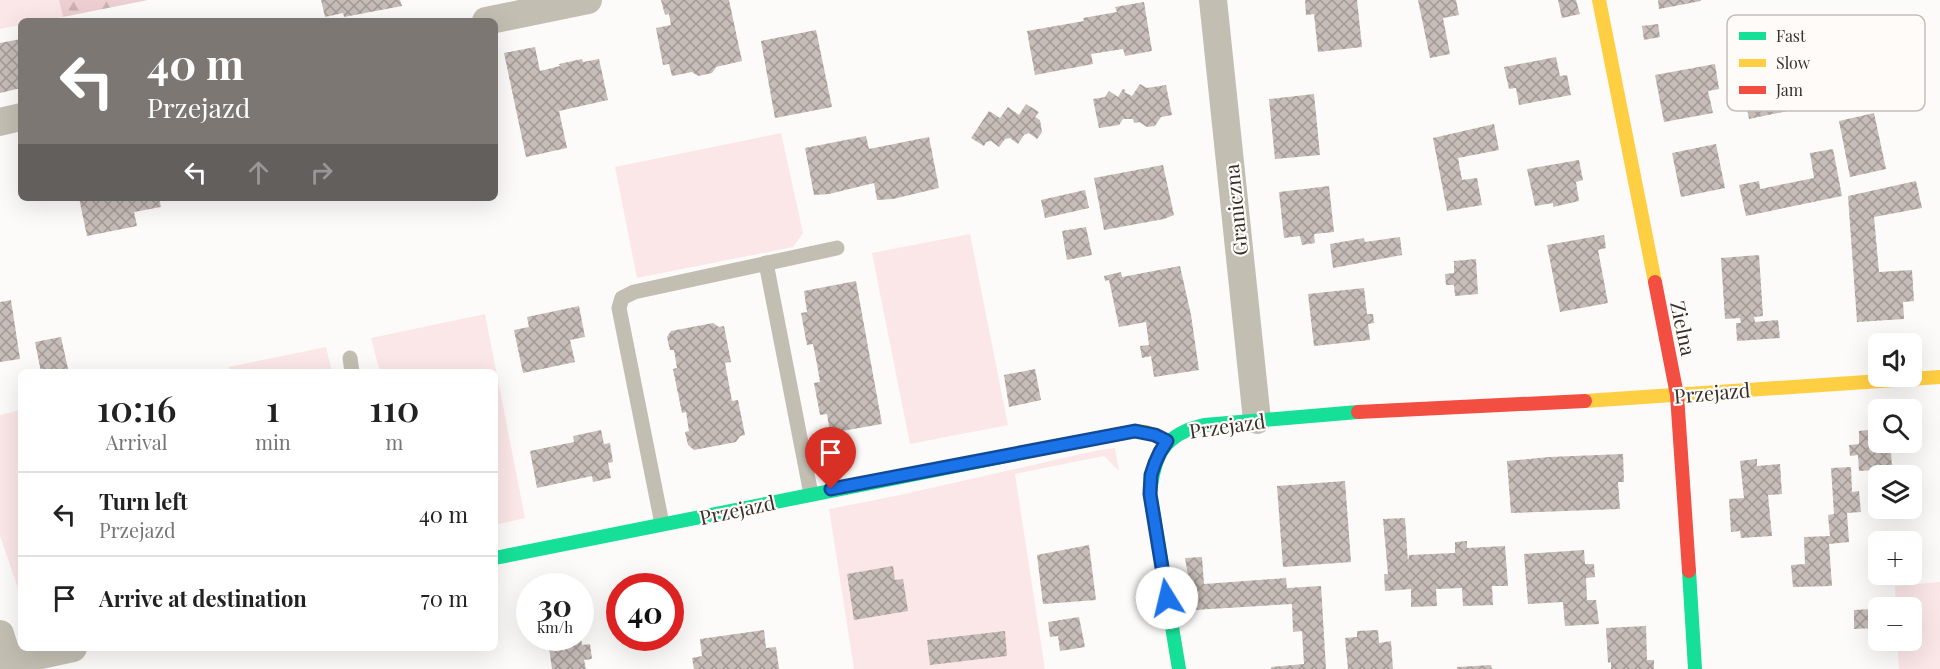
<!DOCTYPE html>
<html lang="en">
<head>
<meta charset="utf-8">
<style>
	body { margin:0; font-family:"Playfair Display",serif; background:#f6f6f6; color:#222; height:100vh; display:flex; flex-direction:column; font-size:22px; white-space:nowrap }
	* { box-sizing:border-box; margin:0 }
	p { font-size:20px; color:#767676 }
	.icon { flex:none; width:33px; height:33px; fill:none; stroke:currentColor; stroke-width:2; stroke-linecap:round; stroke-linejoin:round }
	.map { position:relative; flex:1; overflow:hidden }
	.side { position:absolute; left:18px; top:369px; width:480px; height:282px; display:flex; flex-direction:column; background:#fff; border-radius:9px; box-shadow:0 6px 24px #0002 }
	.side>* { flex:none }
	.guide { position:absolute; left:18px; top:18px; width:480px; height:183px; border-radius:9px; box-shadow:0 6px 24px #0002; background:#7c7773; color:#fff; overflow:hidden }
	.buttons { position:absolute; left:1868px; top:333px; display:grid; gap:12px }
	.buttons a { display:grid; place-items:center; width:54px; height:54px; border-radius:9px; background:#fff; box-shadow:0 6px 24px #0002; font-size:30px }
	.speed { position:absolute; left:516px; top:573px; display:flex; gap:12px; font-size:30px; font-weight:700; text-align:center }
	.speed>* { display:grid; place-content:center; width:78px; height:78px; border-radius:50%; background:#fff; box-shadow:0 6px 24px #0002; line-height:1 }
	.speed small { font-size:15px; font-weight:400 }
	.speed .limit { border:9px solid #d22; background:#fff; color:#111 }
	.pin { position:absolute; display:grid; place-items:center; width:51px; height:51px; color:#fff; margin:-62px -26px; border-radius:50% 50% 50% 0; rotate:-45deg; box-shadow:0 0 6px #0007 }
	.pin .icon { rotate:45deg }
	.me { position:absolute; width:66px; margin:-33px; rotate:351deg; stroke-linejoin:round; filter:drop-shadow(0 0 4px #0008) }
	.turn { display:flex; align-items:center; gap:21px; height:126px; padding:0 30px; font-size:27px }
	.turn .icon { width:78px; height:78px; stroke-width:2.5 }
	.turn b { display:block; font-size:42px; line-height:51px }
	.lanes { display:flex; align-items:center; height:57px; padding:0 30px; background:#0003; justify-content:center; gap:30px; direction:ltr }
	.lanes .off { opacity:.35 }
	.eta { display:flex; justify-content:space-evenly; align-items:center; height:102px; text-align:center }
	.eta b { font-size:36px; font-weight:600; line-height:42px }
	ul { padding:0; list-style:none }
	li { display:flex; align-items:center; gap:18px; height:84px; padding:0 30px; border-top:2px solid #e0e0e0 }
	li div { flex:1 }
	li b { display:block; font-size:22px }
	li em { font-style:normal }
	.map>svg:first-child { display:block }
	.green { fill:#fce7e8 }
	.forest { fill:url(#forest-firs) }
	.building { fill:url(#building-cross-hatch) }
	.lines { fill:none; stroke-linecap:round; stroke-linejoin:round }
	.lane { stroke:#c2beb2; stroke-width:15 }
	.street { stroke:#c2beb2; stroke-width:28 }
	.fast { stroke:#16e098; stroke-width:14 }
	.slow { stroke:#ffcf43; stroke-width:14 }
	.jam { stroke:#f24e42; stroke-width:14 }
	.route-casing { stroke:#114b97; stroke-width:15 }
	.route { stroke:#1a73e8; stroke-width:10 }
	.labels { text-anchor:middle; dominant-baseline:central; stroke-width:4.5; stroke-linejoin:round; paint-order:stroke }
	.street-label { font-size:20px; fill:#37302b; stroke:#fefbf8 }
	.key { fill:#fefbf8; stroke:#c2beba; stroke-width:1.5 }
	.key-label { font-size:16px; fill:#37302b }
</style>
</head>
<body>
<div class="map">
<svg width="1940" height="669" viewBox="0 0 1940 669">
	<defs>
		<pattern id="forest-firs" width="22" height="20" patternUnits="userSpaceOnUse" patternTransform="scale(1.5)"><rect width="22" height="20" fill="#edced1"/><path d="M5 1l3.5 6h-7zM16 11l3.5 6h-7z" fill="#ccb1b4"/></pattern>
		<pattern id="building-cross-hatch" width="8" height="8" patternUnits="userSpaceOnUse" patternTransform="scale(1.5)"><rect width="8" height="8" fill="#c6bcb8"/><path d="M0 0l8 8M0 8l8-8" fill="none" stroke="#a29996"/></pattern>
	</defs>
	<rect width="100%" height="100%" fill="#fdfbf9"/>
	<!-- green -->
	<g class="green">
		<polygon points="0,0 59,0 63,17 41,21 21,21 21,25 0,29"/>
		<polygon points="781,133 803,233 793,247 637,278 615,167"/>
		<polygon points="970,234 1008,425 910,444 872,253"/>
		<polygon points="485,314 525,518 495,525 495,372 380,372 371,338"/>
		<polygon points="326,347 332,372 230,372 229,367"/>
		<polygon points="21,410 21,597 0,536 0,415"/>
		<polygon points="1115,448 1119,471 1104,456 1015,474 1045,669 854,669 829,509 900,495 1099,450"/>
		<polygon points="1940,582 1940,669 1899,669 1897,641 1911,640 1911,608 1896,607 1895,586"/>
	</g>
	<!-- forest -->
	<polygon class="forest" points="59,0 148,0 63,17"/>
	<!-- building -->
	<g class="building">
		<polygon points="321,0 400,0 402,6 344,17 343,13 325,17"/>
		<polygon points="661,0 729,0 742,61 716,67 712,73 698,76 692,72 672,76 669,64 663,65 656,28 671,25 669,14 665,15"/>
		<polygon points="1305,0 1357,0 1362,47 1318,52 1314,14 1306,15"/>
		<polygon points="1418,0 1456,0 1459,15 1443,18 1450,54 1430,58"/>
		<polygon points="1558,0 1576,0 1580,14 1562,18"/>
		<polygon points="1658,0 1701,0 1701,1 1659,9"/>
		<polygon points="1144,2 1152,51 1125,56 1123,49 1091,54 1093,64 1035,75 1027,31 1084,21 1083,18 1117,12 1115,7"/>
		<polygon points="1658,24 1660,37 1644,40 1642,26"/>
		<polygon points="816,30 832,107 775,118 761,41"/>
		<polygon points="21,39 21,88 0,93 0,43"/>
		<polygon points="535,47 540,71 560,66 559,64 582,59 583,62 599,59 608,100 559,111 567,148 526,157 504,53"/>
		<polygon points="1556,57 1560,76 1567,75 1571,95 1519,105 1516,88 1509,89 1504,67"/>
		<polygon points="1715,64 1719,89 1708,91 1713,113 1664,122 1655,75"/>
		<polygon points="1810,69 1817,105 1749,119 1742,82"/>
		<polygon points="1140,84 1147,88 1166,85 1172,115 1161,117 1155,126 1147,127 1139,122 1134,123 1133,119 1123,119 1119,125 1099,128 1093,99 1105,97 1109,91 1118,97 1123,89 1126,90 1124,92 1132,96"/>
		<polygon points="1314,94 1320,155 1275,159 1269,99"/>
		<polygon points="1026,104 1039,112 1035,117 1040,120 1042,132 1037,139 1029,133 1024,135 1018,144 1010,138 1005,139 999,147 991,141 986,142 984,146 971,138 989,111 1000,118 1008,107 1019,115"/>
		<polygon points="1874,113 1886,169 1850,177 1839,121"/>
		<polygon points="1494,124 1499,150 1458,158 1462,180 1477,178 1482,205 1447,211 1433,138"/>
		<polygon points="866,136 869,149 929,137 939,188 893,199 877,200 874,183 829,194 814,195 805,148"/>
		<polygon points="1716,144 1725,188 1681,197 1672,153"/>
		<polygon points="1833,149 1842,196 1746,216 1739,185 1759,181 1760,189 1814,178 1810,153"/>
		<polygon points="1579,160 1583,180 1576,182 1579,201 1553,207 1553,203 1535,206 1527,169"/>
		<polygon points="1163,165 1174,215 1164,219 1104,230 1094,178"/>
		<polygon points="1916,181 1922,208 1874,217 1879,272 1912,270 1914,301 1903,302 1904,319 1857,322 1848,196"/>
		<polygon points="1329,186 1334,232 1314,234 1315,243 1302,245 1300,236 1284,238 1279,192"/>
		<polygon points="1085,190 1089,208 1045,218 1041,200"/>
		<polygon points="79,198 159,198 161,207 134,212 137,226 87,236"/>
		<polygon points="1086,227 1092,255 1067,260 1062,231"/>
		<polygon points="1604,235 1606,248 1598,250 1608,303 1560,312 1547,245"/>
		<polygon points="1400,237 1402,255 1333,268 1330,244 1364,238 1365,242"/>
		<polygon points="1759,255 1763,316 1754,317 1755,322 1778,320 1780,338 1737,341 1736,323 1741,323 1740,318 1725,319 1721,258"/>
		<polygon points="1476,259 1478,294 1455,296 1454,285 1446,285 1445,274 1454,273 1454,261"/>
		<polygon points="1180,266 1191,315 1199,370 1154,377 1151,356 1142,358 1140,346 1149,345 1146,322 1119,327 1109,280 1105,281 1104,276 1121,272 1122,277"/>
		<polygon points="856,281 882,424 830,433 827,414 820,415 814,383 820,382 817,364 813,344 807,345 801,313 807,312 804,291"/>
		<polygon points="1364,288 1367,314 1373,314 1374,323 1368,324 1370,340 1314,346 1308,294"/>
		<polygon points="11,300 20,359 0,362 0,302"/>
		<polygon points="579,306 585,337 570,340 575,362 523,373 514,330 529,327 527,317"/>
		<polygon points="713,323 719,327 724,326 731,362 725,363 732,401 738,400 745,435 740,436 736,442 694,450 688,445 685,432 689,431 686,412 682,413 673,369 677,368 674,350 670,350 667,337 671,331"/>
		<polygon points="61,337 68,369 54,372 41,372 35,342"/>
		<polygon points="1035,369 1041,400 1009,407 1004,375"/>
		<polygon points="1878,429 1878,442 1902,442 1902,451 1891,451 1892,469 1859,471 1858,455 1850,456 1849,445 1859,444 1859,431"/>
		<polygon points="601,430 604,444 610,443 613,462 608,463 611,478 593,482 592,476 537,488 530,451 574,442 573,436"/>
		<polygon points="1623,454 1624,482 1618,482 1620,509 1511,513 1507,461 1549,457"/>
		<polygon points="1757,459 1757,466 1780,464 1782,494 1768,495 1772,536 1741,538 1740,531 1731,532 1729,499 1744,498 1740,461"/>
		<polygon points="1851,467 1852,492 1859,491 1861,512 1847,513 1849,542 1829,544 1832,586 1793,587 1791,565 1805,564 1804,537 1830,536 1828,515 1834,514 1831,468"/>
		<polygon points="1345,481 1351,562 1283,567 1277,486"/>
		<polygon points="1405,518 1408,562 1409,555 1455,553 1455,542 1467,541 1467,548 1505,546 1508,586 1492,586 1493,605 1463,606 1462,588 1436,589 1437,606 1411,607 1411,589 1385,591 1384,574 1388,574 1383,519"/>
		<polygon points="1089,545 1096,600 1043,604 1037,555"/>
		<polygon points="1584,550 1585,564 1594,564 1595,577 1586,578 1587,600 1596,600 1599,624 1565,626 1563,602 1528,604 1524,554"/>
		<polygon points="1202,557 1204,584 1286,578 1287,588 1321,586 1326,669 1271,669 1271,667 1304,664 1302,631 1293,632 1292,604 1194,610 1185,558"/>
		<polygon points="893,566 895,580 903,579 908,611 854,620 847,574"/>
		<polygon points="1873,609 1874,628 1854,629 1854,610"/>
		<polygon points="1079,617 1085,647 1060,651 1058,636 1050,637 1048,622"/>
		<polygon points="1646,626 1647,660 1654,660 1654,669 1611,669 1611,662 1608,663 1606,628"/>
		<polygon points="764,630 766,648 776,647 779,669 694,669 692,658 702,656 700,639"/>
		<polygon points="1378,630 1379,643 1391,641 1393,669 1348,669 1345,638 1357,637 1357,631"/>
		<polygon points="1005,631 1007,656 930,665 927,640"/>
		<polygon points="566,638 581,638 582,645 590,644 592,659 584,660 586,669 552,669 548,640"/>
		<polygon points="1491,665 1492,669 1457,669 1457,667"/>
	</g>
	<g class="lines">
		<!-- lane -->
		<g class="lane">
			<polyline points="766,263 811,494"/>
			<polyline points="350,358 352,372"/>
			<polyline points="662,524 619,308 622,298 634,292 837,248"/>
		</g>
		<!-- street -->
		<g class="street">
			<polyline points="1213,0 1257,420"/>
			<polyline points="486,21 588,0"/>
			<polyline points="0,122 21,117"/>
			<polyline points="0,634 9,662"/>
			<polyline points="0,664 73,648"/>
		</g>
		<!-- fast -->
		<g class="fast">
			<polyline points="495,558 1026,452"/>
			<polyline points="1689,571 1695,669"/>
			<path d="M 1179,669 L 1150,494 C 1154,455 1164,434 1204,425 L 1358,412"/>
		</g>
		<!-- slow -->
		<g class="slow">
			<polyline points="1599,0 1655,282"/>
			<polyline points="1585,401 1940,377"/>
			<polyline points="1026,452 1135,431 1146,432 1167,441"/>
		</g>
		<!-- jam -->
		<g class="jam">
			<polyline points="1655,282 1677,395 1689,571"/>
			<polyline points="1358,412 1585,401"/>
		</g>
	</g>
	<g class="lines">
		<!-- route casing -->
		<g class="route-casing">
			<polyline id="route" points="831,489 1135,431 1155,435 1167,441 1160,452 1155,463 1151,475 1150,494 1167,598"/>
		</g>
		<!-- route -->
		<use href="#route" class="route"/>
	</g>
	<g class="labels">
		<!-- street labels -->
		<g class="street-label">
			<text transform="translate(1235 210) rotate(-96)">Graniczna</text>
			<text transform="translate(1684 328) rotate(78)">Zielna</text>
			<text transform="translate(1712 392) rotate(-5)">Przejazd</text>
			<text transform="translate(1227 425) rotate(-8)">Przejazd</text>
			<text transform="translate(737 509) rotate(-12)">Przejazd</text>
		</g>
	</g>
	<!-- legend -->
	<rect x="1727" y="15" width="198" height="96" rx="9" class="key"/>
	<rect x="1739" y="32" width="27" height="8" fill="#16e098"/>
	<rect x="1739" y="59" width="27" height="8" fill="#ffcf43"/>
	<rect x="1739" y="86" width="27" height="8" fill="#f24e42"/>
	<g class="key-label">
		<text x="1776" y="42">Fast</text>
		<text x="1776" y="69">Slow</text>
		<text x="1776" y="96">Jam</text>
	</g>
</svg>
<div class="buttons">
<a><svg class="icon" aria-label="sound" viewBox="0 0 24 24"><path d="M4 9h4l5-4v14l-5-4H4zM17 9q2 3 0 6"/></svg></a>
<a><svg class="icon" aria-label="search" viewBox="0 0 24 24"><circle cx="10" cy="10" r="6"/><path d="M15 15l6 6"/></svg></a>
<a><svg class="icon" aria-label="layers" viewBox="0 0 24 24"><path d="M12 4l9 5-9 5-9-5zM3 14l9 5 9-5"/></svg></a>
<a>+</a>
<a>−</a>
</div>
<div class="speed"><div>30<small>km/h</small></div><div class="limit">40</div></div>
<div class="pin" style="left:831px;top:489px;background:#d93025"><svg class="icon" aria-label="arrive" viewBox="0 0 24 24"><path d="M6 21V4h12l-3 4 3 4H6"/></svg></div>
<svg class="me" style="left:1167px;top:598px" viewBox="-20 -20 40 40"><circle r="19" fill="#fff"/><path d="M0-13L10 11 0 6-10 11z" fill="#1a73e8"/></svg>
<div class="guide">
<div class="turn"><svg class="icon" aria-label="left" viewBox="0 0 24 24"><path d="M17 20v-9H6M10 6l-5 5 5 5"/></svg><div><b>40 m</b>Przejazd</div></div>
<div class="lanes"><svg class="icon" aria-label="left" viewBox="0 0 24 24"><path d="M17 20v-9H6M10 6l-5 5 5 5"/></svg><svg class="icon off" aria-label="ahead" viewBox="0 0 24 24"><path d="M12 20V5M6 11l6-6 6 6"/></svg><svg class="icon off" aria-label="right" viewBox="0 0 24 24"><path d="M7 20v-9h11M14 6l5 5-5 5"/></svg></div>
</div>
<section class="side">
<div class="eta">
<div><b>10:16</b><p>Arrival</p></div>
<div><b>1</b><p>min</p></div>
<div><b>110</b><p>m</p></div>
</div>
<ul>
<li><svg class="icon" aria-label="left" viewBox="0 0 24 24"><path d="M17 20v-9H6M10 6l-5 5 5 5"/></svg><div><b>Turn left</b><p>Przejazd</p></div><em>40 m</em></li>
<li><svg class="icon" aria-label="arrive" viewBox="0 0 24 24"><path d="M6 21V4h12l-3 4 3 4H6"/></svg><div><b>Arrive at destination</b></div><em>70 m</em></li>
</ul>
</section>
</div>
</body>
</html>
